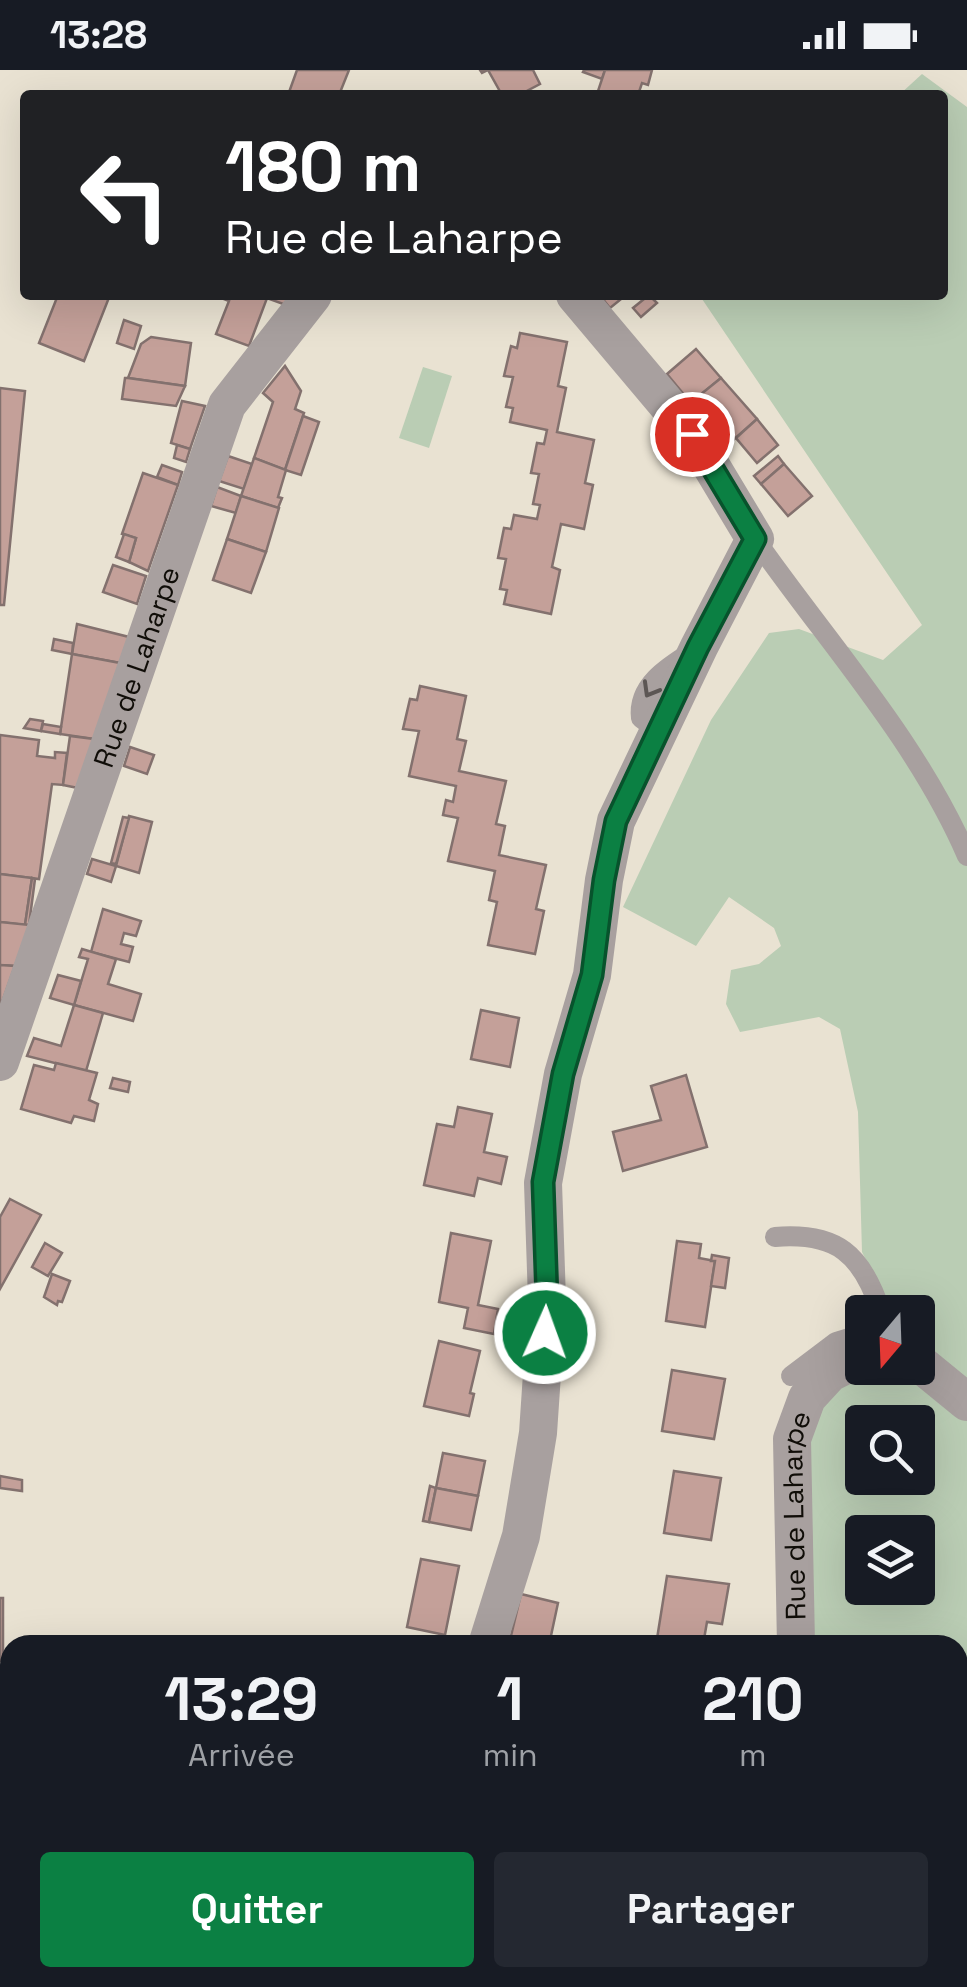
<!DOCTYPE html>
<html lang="fr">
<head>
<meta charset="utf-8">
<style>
	body { margin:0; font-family:"Space Grotesk",sans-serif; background:#242831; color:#f1f3f6; height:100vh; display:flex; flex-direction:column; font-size:38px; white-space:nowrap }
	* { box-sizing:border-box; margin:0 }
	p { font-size:32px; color:#9ea1a6 }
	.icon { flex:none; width:55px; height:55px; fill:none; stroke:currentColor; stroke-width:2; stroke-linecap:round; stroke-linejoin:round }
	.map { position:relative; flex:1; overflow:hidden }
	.side { position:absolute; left:0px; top:1565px; width:968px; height:352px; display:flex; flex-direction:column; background:#171b24; border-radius:30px 30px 0 0; box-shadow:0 10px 40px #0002 }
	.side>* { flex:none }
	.banner { position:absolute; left:20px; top:20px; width:928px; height:210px; border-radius:10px; box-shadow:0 10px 40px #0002; background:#202124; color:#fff; overflow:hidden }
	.needle { width:65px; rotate:199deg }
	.fabs { position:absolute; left:845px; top:1225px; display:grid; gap:20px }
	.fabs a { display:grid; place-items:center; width:90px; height:90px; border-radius:10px; background:#171b24; box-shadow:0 10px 40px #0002; font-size:50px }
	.pin { position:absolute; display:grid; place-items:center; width:85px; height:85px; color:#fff; margin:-42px; border:5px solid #fff; border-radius:50%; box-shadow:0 2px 10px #0007 }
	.me { position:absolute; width:110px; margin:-55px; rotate:2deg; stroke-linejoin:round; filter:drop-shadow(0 0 8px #0008) }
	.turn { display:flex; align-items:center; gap:35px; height:210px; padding:0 40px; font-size:45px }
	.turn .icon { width:130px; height:130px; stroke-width:2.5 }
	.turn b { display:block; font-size:70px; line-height:85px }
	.eta { display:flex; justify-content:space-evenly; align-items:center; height:170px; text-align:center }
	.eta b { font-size:60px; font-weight:800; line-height:70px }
	.button { display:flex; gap:20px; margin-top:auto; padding:20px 40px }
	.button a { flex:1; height:115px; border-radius:10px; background:#0b8043; color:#fff; font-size:40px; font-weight:800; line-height:115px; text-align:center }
	.button a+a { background:#242831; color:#f1f3f6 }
	.status { display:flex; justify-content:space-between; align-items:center; height:70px; padding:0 50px; background:#171b24; direction:ltr }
	.status svg { height:28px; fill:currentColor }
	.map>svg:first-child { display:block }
	.green { fill:#bacdb4; fill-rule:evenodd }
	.building { fill:#c4a099; stroke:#83716e; stroke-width:2.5 }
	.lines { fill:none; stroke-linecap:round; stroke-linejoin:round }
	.lane { stroke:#a8a09f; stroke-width:20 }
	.street { stroke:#a8a09f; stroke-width:38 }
	.oneway { stroke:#5c5654 }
	.route-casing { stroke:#07532c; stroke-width:25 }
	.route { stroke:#0b8043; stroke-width:18 }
	.labels { text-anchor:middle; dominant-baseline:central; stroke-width:8; stroke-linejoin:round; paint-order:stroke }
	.street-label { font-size:28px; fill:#100d08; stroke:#e9e2d2 }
</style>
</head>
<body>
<div class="status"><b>13:28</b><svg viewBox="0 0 49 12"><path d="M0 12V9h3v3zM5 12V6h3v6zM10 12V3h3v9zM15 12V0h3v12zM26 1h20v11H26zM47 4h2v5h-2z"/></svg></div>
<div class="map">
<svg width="967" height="1917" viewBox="0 0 967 1917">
	<rect width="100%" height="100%" fill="#e9e2d2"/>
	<!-- green -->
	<g class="green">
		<path d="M 922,4 L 967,37 L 967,1917 L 815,1917 L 816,1908 L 958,1908 L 958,1575 L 809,1575 L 803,1392 L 822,1328 L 867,1298 L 918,1298 L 918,1242 L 892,1242 L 862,1182 L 858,1042 L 840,959 L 819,947 L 740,962 L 726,934 L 731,900 L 759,894 L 781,876 L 774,858 L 729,827 L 696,876 L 623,837 L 711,650 L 769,563 L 799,559 L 883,590 L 922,555 L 702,229 L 705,225 L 942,225 L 942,25 L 899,25 ZM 862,1352 L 918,1352 L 918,1408 L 862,1408 ZM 862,1462 L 918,1462 L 918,1518 L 862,1518 Z"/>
		<polygon points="423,297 452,306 429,378 399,368"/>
	</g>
	<!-- building -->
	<g class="building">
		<polygon points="297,0 349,0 339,25 288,25"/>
		<polygon points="480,0 533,0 540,14 519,25 502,25 488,0 482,3"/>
		<polygon points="584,0 605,0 602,9 583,2"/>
		<polygon points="605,0 652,0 648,15 642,13 638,25 601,25 597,24"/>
		<polygon points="58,225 110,225 84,291 39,273"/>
		<polygon points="294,225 286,235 267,228 249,276 216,264 229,231 214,225"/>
		<polygon points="604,225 626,225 610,238 602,228"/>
		<polygon points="649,225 657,233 641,247 633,238"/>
		<polygon points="124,250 141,256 134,279 117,273"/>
		<polygon points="520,263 567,272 558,316 566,318 557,362 594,370 585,413 593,415 584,459 561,454 552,497 560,500 551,544 504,534 507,520 500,519 506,489 498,488 504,458 511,459 514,445 537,449 540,435 533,434 539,404 531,403 537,373 544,374 547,360 510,352 513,338 506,337 513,307 504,306 511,276 517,278"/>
		<polygon points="151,267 191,273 185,316 128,308 141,274"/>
		<polygon points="696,279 721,308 691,333 667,304"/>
		<polygon points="285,296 301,321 295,339 304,343 285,400 254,388 273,332 263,323"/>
		<polygon points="125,308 128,308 185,316 176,336 122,329"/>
		<polygon points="721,308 757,349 731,372 695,329"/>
		<polygon points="0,318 25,321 4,535 0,535"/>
		<polygon points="182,331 205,336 190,379 171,373"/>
		<polygon points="303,346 319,352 301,405 285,400"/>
		<polygon points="757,349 778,375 757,393 736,368"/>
		<polygon points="177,375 190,379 186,392 174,388"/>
		<polygon points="228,386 252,394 244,419 219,411"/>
		<polygon points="778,386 784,394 761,414 754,406"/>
		<polygon points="254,388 286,400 278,427 282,428 278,438 241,426"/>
		<polygon points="784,394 812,426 788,446 761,414"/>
		<polygon points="162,395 182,402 178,415 157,407"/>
		<polygon points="143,403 178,415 148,501 129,492 136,468 122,464"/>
		<polygon points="217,417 241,426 236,443 211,436"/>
		<polygon points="241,426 279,438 266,482 227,469"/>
		<polygon points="124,464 136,468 129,492 116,487"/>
		<polygon points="227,469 266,482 251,523 213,510"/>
		<polygon points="113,495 146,506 137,534 103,522"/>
		<polygon points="77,554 129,567 120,593 72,584"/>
		<polygon points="54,569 73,573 72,584 52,580"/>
		<polygon points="72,584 120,593 94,669 60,664"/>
		<polygon points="420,616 466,626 457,669 466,671 459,701 506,711 496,754 505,756 499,785 546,795 536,839 544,841 535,884 488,875 497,832 489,830 495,801 448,791 458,748 443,745 446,730 453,732 456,716 409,706 419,661 403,659 410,629 417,630"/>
		<polygon points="30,649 43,651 41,661 24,658"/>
		<polygon points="43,654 61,657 60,664 41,661"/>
		<polygon points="0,665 39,670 37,686 55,688 55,682 67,683 63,715 52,714 39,809 0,804"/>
		<polygon points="70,666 94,669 78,718 63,715"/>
		<polygon points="130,677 154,685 147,704 124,696"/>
		<polygon points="129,746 152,752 139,803 116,796"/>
		<polygon points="123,747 129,748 116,794 111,793"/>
		<polygon points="92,789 116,796 111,812 87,804"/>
		<polygon points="0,804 32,808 25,855 0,852"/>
		<polygon points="32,808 35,809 29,855 25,855"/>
		<polygon points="103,839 141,851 136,866 124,863 121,874 133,877 129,892 91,882"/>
		<polygon points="0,852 30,855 15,896 0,895"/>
		<polygon points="82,879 116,889 108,914 141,924 133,951 74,935 88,889 79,887"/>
		<polygon points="0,895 15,896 0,938"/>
		<polygon points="58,905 81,911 74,935 50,928"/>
		<polygon points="74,935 103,943 86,1001 27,986 34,968 61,976"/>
		<polygon points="481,940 519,948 510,997 471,989"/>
		<polygon points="56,993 97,1003 89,1030 98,1034 94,1051 74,1046 71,1053 21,1039 34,995 54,1000"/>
		<polygon points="686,1005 707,1077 623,1101 613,1062 661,1050 651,1016"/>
		<polygon points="113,1008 130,1012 128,1022 110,1018"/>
		<polygon points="458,1037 492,1044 484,1082 507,1087 501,1114 478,1108 474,1126 424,1115 437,1054 454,1057"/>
		<polygon points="10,1129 41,1145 0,1219 0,1147"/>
		<polygon points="451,1163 491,1171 478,1235 498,1239 494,1264 464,1258 468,1238 439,1232"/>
		<polygon points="677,1171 701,1174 699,1188 715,1191 705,1257 666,1251"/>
		<polygon points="45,1173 62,1183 48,1206 32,1197"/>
		<polygon points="712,1185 729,1188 725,1218 711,1216 715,1191 711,1191"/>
		<polygon points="52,1204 70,1211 62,1232 58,1231 57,1235 44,1227"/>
		<polygon points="439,1271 480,1281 470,1323 474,1324 469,1346 424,1336"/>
		<polygon points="672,1300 725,1309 714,1369 662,1361"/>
		<polygon points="443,1383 485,1391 478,1426 436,1418"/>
		<polygon points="674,1401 721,1408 711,1470 664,1463"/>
		<polygon points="0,1406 22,1410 22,1421 0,1418"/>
		<polygon points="430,1416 436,1418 429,1452 423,1451"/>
		<polygon points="436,1418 478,1426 471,1460 429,1452"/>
		<polygon points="421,1489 459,1496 445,1565 407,1557"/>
		<polygon points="667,1506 729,1514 722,1554 707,1552 703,1575 656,1575"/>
		<polygon points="521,1524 558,1533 549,1575 510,1570"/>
		<rect x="0" y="1528" width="3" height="63"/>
		<rect x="6" y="1633" width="4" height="22"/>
	</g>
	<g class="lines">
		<!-- lane -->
		<g class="lane">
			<path d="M 755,469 C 827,572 917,670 967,786"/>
			<path d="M 666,641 L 658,650 L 645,651 L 641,648 C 637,615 669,596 693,581"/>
			<path d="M 775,1167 C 837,1162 862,1184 881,1242"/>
			<polyline points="791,1306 836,1272 862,1264"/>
		</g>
		<!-- street -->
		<g class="street">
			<path id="s1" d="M 0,992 L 227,335 L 313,225"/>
			<polyline points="918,1292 967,1332"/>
			<polyline points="487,1575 521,1466 538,1363 547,1230 543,1113 563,1004 592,905 604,810 616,751 699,577 755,469 692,364 575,225"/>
			<path id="s2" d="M 796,1575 L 792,1369 L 807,1328 L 830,1303 L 862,1287"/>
			<polyline points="410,1917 412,1908"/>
			<polyline points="801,1917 802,1908"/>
		</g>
	</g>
	<!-- one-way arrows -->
	<defs><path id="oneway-chevron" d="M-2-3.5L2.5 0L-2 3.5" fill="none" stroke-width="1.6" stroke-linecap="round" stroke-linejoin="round" transform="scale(2.5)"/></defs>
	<use class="oneway" href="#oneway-chevron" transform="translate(650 620) rotate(120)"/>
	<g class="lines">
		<!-- route casing -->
		<g class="route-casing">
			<polyline id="route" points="545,1263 547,1230 543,1112 563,1004 592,905 604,810 616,751 698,577 755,469 692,364"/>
		</g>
		<!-- route -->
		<use href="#route" class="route"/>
	</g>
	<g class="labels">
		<!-- street labels -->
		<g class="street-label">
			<text stroke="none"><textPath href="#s1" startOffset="418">Rue de Laharpe</textPath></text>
			<text stroke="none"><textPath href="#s2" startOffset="130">Rue de Laharpe</textPath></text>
		</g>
	</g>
</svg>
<div class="fabs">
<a><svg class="needle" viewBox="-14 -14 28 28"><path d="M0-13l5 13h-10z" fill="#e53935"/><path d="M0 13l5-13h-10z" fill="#9ea1a6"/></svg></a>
<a><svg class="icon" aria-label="search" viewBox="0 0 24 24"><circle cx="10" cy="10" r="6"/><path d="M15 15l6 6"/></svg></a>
<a><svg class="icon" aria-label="layers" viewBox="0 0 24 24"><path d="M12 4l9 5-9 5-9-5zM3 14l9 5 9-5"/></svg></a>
</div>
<div class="pin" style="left:692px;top:364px;background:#d93025"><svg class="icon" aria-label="arrive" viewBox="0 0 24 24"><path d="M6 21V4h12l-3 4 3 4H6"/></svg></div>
<svg class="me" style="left:545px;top:1263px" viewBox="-20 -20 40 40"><circle r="17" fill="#0b8043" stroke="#fff" stroke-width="3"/><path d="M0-11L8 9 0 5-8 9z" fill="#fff"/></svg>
<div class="banner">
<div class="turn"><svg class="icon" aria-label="left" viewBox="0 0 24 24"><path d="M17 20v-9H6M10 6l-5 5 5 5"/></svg><div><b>180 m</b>Rue de Laharpe</div></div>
</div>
<section class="side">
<div class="eta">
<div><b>13:29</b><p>Arrivée</p></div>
<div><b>1</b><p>min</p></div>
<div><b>210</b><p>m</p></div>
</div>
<div class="button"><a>Quitter</a><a>Partager</a></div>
</section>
</div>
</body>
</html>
